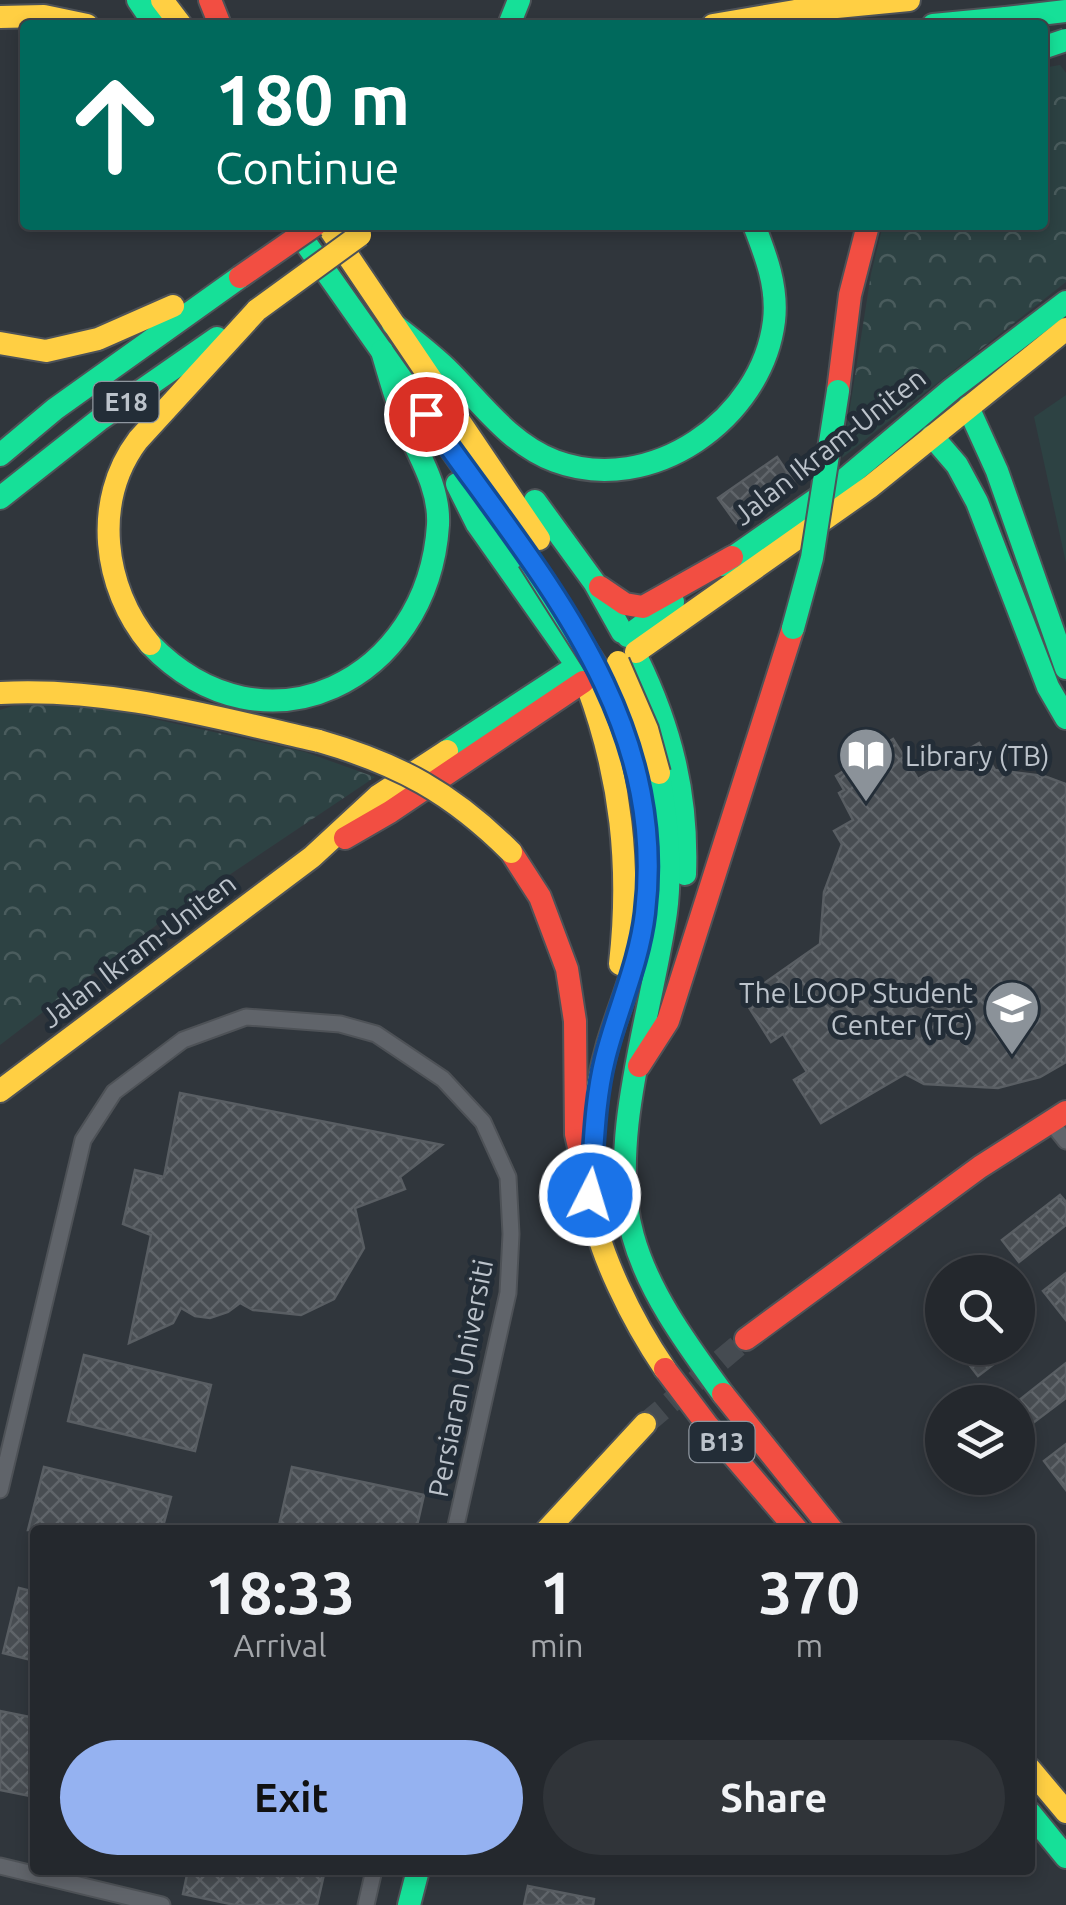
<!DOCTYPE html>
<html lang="en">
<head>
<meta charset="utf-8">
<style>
	body { margin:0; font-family:Ubuntu,sans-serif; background:#303439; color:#f1f3f6; height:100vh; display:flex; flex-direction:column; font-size:38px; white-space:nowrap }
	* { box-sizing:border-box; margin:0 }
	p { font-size:32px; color:#a3a6aa }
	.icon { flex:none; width:55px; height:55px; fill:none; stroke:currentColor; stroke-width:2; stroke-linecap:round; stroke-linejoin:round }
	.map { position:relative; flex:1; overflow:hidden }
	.side { position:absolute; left:30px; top:1525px; width:1005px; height:350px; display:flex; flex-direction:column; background:#24282d; border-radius:10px; box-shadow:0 5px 15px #0003,0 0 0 2px #414449 }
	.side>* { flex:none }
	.top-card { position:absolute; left:20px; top:20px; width:1028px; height:210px; border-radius:10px; box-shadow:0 5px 15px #0003,0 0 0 2px #414449; background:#00695c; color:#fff; overflow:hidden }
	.fabs { position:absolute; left:925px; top:1255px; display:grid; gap:20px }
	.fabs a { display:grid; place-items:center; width:110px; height:110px; border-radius:50%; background:#24282d; box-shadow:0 5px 15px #0003,0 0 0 2px #414449; font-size:50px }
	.pin { position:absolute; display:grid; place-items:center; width:85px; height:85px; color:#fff; margin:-42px; border:5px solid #fff; border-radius:50%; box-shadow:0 2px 10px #0007 }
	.me { position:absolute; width:110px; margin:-55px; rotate:5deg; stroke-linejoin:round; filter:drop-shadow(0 0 8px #0008) }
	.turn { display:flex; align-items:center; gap:35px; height:210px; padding:0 30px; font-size:45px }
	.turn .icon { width:130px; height:130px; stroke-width:2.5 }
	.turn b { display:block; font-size:70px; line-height:85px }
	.eta { display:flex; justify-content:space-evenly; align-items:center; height:170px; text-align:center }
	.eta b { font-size:60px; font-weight:700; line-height:70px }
	.button { display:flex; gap:20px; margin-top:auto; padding:20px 30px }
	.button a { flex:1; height:115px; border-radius:60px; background:#95b2f1; color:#111; font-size:40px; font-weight:700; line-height:115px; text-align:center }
	.button a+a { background:#303439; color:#f1f3f6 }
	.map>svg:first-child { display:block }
	.forest { fill:url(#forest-crowns) }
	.park { fill:#2d4243 }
	.building { fill:url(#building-cross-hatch); stroke:#595e63; stroke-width:2.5 }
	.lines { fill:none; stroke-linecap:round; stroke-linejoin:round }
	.secondary-tunnel { stroke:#454b51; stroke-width:22; stroke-dasharray:22 11; stroke-linecap:butt }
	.street-casing { stroke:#4e5257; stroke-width:19 }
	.fast-casing { stroke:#4e5257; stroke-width:26 }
	.slow-casing { stroke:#4e5257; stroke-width:26 }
	.jam-casing { stroke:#4e5257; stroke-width:26 }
	.street { stroke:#60646a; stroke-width:15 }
	.fast { stroke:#16e098; stroke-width:22 }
	.slow { stroke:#ffcf43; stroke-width:22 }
	.jam { stroke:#f24e42; stroke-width:22 }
	.fast-bridge-casing { stroke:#4d5258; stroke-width:26; stroke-linecap:butt }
	.slow-bridge-casing { stroke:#4d5258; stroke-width:26; stroke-linecap:butt }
	.jam-bridge-casing { stroke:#4d5258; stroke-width:26; stroke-linecap:butt }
	.fast-bridge { stroke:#16e098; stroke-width:22 }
	.slow-bridge { stroke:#ffcf43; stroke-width:22 }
	.jam-bridge { stroke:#f24e42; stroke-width:22 }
	.route-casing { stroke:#114b97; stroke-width:25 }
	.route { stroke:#1a73e8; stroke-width:18 }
	.labels { text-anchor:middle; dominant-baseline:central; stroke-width:10; stroke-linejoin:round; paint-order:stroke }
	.shield { fill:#232d37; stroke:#8e969f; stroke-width:2.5 }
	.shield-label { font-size:25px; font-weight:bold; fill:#bcc3cb }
	.street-label { font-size:28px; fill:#bcc3cb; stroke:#232d37 }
	.poi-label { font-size:28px; fill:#bcc3cb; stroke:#232d37; text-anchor:start }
</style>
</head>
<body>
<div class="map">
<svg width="1066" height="1905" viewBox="0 0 1066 1905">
	<defs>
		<pattern id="forest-crowns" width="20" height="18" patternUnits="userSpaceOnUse" patternTransform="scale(2.5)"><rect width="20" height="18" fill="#2d4243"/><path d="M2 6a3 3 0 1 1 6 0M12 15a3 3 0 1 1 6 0" fill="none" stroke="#4a5c5d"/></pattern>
		<pattern id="building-cross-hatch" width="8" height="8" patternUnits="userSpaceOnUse" patternTransform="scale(2.5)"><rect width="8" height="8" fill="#484d52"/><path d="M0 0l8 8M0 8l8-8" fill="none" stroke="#60656a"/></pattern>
	</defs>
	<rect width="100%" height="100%" fill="#30363c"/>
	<!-- forest -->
	<g class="forest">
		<polygon points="1060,65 1066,73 1066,282 842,458 871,274 883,225 1042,225 1043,68"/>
		<polygon points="81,703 305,752 375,777 171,914 0,1045 0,710 13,706"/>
	</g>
	<!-- park -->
	<polygon class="park" points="1066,395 1066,563 1034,417"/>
	<!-- building -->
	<g class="building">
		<polygon points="777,457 794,482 736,523 718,498"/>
		<polygon points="893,739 918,779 979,743 995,770 1044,776 1066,784 1066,1062 1040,1077 998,1088 924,1084 905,1074 821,1123 794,1080 807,1072 783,1034 771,1042 743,998 820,944 824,892 842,844 834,831 853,820 839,793 844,790 836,776"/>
		<polygon points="180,1093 442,1145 400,1177 405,1189 355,1208 364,1248 334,1299 301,1315 253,1310 240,1303 228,1312 210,1318 195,1316 181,1308 173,1323 129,1343 151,1235 123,1224 135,1170 164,1177"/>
		<polygon points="1060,1195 1066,1202 1066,1225 1019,1262 1002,1240"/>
		<polygon points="1066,1273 1066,1320 1043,1291"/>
		<polygon points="970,1348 1015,1348 978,1376 961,1354"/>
		<polygon points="84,1355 211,1385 195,1451 68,1421"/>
		<polygon points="1066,1363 1066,1398 1025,1429 1018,1419 1018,1401"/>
		<polygon points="1066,1444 1066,1490 1044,1461"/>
		<polygon points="44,1467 171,1497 162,1530 28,1530"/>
		<polygon points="292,1467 424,1495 416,1530 278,1530"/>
		<polygon points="19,1588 35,1592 35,1661 3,1653"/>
		<polygon points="0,1711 35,1718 35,1797 0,1790"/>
		<polygon points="188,1870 325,1870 317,1905 235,1905 183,1894"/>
		<polygon points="528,1886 594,1899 593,1905 524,1905"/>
	</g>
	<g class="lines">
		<!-- secondary-tunnel -->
		<polyline class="secondary-tunnel" points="645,1424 746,1339"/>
		<!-- street casing -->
		<g class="street-casing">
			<g id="street">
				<polyline points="1050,1121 1066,1141"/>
				<polyline points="0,1490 83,1140 114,1092 183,1040 246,1017 340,1024 376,1034 443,1079 483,1122 508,1177 511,1234 508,1293 455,1530"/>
				<polyline points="0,1866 162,1905"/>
				<polyline points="366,1905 374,1870"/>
			</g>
		</g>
		<!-- fast casing -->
		<g class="fast-casing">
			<g id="fast">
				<polyline points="138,0 155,25"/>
				<polyline points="509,25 519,0"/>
				<polyline points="933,25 1006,18"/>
				<polyline points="293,225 529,560"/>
				<path d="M 393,324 C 411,338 429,352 446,368 C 479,400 509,444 555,461 C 651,497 762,419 774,321 C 778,287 766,256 754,225"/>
				<polyline points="968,407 997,471 1066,668"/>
				<polyline points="932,436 957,465 977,502 1048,687 1066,718"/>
				<polyline points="0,455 55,409 240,277"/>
				<polyline points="457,484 477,524 573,660"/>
				<polyline points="0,498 99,420 217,338"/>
				<polyline points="535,501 594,582 622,632"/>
				<polyline points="722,565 844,480 952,389 1066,302"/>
				<polyline points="628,636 673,602"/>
				<path d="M 150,644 C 265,763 428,680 438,525 C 440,488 419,456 405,424 C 396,400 389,375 382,351"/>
				<path d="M 637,658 C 671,728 688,795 685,874"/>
				<polyline points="447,751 574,668"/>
				<path d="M 659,776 C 667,821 672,867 666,912 C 653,1009 606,1142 633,1236 C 649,1294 689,1347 723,1394"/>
				<polyline points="1030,1813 1066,1857"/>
				<polyline points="409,1905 418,1870"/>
			</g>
		</g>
		<!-- slow casing -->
		<g class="slow-casing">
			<g id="slow">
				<polyline points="162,0 181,25"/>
				<polyline points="0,17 44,16 87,25"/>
				<polyline points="713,25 795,11 909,0"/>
				<polyline points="327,225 539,539"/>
				<polyline points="0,343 46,351 98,339 173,306"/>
				<path d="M 150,644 C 103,588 92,501 138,440 L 257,310"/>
				<polyline points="636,652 870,487 1066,329"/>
				<path d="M 587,685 C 621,777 631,866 620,964"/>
				<path d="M 0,693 C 109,687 213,717 319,741"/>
				<path d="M 640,783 C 647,836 651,890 640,942 C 633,977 618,1010 608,1044 C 595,1091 586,1146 590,1195 C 595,1249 635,1325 665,1369"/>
				<polyline points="0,1091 312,857 378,796 447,751"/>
				<polyline points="547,1530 645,1424"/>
				<polyline points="1030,1769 1066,1812"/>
			</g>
		</g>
		<!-- jam casing -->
		<g class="jam-casing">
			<g id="jam">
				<polyline points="210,0 220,25"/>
				<polyline points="838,391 850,295 868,225"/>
				<polyline points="600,587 625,604 643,607 732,557"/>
				<polyline points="345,838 390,812 583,682"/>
				<polyline points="511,852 540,897 567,969 575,1021 576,1134 590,1195"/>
				<polyline points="639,1066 668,1021 793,628"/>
				<polyline points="746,1339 980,1167 1066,1112"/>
				<polyline points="665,1369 708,1426 797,1530"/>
				<polyline points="723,1394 832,1530"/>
			</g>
		</g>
		<!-- street -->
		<use href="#street" class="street"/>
		<!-- fast -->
		<use href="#fast" class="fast"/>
		<!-- slow -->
		<use href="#slow" class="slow"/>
		<!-- jam -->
		<use href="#jam" class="jam"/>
		<!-- fast-bridge casing -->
		<g class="fast-bridge-casing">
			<g id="fast-bridge">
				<polyline points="1006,18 1066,11"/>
				<polyline points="1042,48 1066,40"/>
				<polyline points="529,560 606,681 631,748 640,783"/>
				<polyline points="793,628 812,558 838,391"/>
			</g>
		</g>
		<!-- slow-bridge casing -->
		<g class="slow-bridge-casing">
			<g id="slow-bridge">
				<polyline points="257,310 360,235"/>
				<polyline points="618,662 647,729 659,773"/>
				<path d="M 319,741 C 399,764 452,793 511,852"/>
			</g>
		</g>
		<!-- jam-bridge casing -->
		<g class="jam-bridge-casing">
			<polyline id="jam-bridge" points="240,277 315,225"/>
		</g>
		<!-- fast-bridge -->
		<use href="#fast-bridge" class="fast-bridge"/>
		<!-- slow-bridge -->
		<use href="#slow-bridge" class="slow-bridge"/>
		<!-- jam-bridge -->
		<use href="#jam-bridge" class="jam-bridge"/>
	</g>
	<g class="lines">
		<!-- route casing -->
		<g class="route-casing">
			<path id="route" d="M 426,414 C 533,568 669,711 645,913 C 639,964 617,1010 605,1059 C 594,1103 594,1150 590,1195"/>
		</g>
		<!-- route -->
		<use href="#route" class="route"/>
	</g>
	<!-- icons -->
	<defs>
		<g id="library-pin" transform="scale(2.875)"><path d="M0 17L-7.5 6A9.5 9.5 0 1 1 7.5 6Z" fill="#8b9299" stroke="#232d37"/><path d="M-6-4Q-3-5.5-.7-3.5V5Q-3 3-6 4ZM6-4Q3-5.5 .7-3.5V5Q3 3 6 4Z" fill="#fff"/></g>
		<g id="university-pin" transform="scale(2.875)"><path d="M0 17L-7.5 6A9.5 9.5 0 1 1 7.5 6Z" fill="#8b9299" stroke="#232d37"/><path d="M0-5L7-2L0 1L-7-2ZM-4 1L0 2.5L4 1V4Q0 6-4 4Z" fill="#fff"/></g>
	</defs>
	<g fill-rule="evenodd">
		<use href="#library-pin" x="866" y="755"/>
		<use href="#university-pin" x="1012" y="1008"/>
	</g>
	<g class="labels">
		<!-- shield labels -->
		<g class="shield">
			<rect x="93.5" y="382" width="65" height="40" rx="8"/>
			<rect x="689.5" y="1422" width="65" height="40" rx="8"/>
		</g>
		<g class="shield-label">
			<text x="126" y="402">E18</text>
			<text x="722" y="1442">B13</text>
		</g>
		<!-- street labels -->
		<g class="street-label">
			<text transform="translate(829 446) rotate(-38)">Jalan Ikram-Uniten</text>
			<text transform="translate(138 950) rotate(-37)">Jalan Ikram-Uniten</text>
			<text transform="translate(460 1378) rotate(-79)">Persiaran Universiti</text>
		</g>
		<!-- poi labels -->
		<g class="poi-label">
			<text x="905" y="755">Library (TB)</text>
			<text x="973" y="992" text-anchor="end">The LOOP Student<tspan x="973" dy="32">Center (TC)</tspan></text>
		</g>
	</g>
</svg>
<div class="fabs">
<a><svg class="icon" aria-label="search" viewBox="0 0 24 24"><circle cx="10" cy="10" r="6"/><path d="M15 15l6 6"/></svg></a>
<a><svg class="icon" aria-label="layers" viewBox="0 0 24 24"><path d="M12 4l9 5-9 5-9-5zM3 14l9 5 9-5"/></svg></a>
</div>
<div class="pin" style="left:426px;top:414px;background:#d93025"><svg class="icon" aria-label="arrive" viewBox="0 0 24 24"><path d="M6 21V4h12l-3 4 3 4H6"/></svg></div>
<svg class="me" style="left:590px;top:1195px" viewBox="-20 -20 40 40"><circle r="17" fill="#1a73e8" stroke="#fff" stroke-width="3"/><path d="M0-11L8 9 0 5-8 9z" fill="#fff"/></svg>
<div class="top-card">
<div class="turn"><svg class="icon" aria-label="ahead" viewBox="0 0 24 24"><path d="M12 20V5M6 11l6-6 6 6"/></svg><div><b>180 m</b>Continue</div></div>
</div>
<section class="side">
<div class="eta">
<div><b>18:33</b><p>Arrival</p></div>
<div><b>1</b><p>min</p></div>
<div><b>370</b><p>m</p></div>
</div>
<div class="button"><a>Exit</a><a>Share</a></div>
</section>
</div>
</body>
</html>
